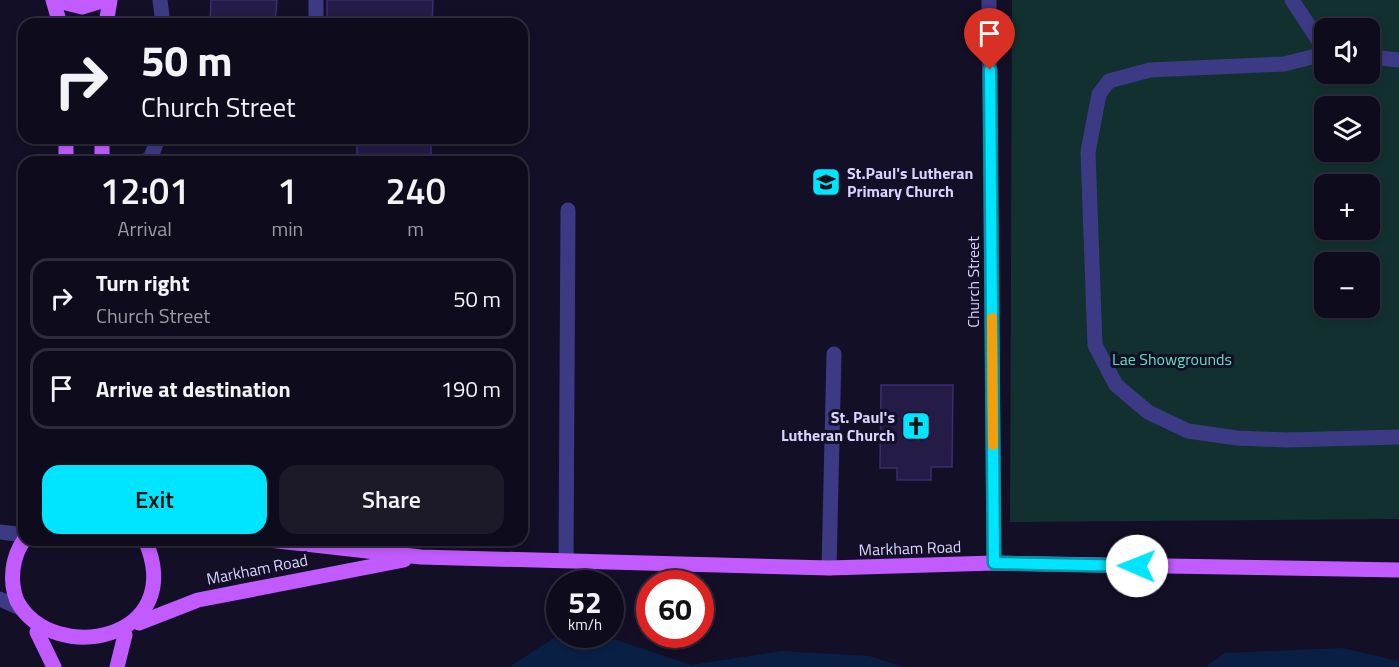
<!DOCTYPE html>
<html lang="en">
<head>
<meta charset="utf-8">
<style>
	body { margin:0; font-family:"Titillium Web",sans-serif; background:#1c1929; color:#f1f3f6; height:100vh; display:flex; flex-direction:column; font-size:22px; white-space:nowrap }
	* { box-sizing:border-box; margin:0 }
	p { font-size:20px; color:#9b9ba3 }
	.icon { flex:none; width:33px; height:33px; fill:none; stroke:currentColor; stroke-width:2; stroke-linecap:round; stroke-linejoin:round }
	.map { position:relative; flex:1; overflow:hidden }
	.sheet { position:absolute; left:18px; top:156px; width:510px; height:390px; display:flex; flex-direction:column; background:#0e0b1c; border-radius:18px; box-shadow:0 3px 9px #0003,0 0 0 2px #2e2b3b }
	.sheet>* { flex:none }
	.guide { position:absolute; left:18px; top:18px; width:510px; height:126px; border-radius:18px; box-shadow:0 3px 9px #0003,0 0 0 2px #2e2b3b; background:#0e0b1c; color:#f1f3f6; overflow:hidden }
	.fabs { position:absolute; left:1314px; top:18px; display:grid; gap:12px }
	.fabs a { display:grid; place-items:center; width:66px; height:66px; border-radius:12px; background:#0e0b1c; box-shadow:0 3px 9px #0003,0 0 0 2px #2e2b3b; font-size:30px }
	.speed { position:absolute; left:546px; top:570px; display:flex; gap:12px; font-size:30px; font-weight:700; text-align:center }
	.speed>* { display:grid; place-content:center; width:78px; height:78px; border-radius:50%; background:#0e0b1c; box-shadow:0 3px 9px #0003,0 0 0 2px #2e2b3b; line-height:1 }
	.speed small { font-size:15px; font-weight:400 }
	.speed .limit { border:9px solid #d22; background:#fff; color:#111 }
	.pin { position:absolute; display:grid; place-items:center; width:51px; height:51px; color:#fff; margin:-62px -26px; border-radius:50% 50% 50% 0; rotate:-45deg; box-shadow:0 0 6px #0007 }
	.pin .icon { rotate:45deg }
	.me { position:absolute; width:66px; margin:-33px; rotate:271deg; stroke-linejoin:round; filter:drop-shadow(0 0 4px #0008) }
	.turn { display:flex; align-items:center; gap:21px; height:126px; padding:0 24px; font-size:27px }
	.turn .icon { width:78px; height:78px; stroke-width:2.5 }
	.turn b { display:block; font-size:42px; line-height:51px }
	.eta { display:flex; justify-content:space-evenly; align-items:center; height:102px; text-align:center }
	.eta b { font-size:36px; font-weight:600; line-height:42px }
	.button { display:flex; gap:12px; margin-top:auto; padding:12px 24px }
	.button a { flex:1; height:69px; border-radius:18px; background:#00e5ff; color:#111; font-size:24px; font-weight:600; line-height:69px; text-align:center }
	.button a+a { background:#1c1929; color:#f1f3f6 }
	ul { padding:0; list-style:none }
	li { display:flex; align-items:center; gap:18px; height:81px; margin:0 12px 9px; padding:0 12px; border:3px solid #2e2b3b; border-radius:18px }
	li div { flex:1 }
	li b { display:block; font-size:22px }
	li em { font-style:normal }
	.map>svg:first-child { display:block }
	.green { fill:#12302f; fill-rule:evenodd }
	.water { fill:#0a1f44 }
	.building { fill:#241b47; stroke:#3b2d73; stroke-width:1.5 }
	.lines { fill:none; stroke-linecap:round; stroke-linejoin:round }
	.minor { stroke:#3d3a85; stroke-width:15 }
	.major { stroke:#c25bff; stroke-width:15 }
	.route-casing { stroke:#0095a6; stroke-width:15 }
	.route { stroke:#00e5ff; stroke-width:10 }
	.slow { stroke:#f59e0b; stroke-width:10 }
	.labels { text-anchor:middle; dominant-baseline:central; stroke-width:6; stroke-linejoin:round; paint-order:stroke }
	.poi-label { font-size:16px; font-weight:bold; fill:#d9d4ff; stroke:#130f26; text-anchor:start }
	.street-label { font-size:16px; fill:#d9d4ff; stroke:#130f26 }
	.park-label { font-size:16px; fill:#5fe0c0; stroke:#130f26 }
</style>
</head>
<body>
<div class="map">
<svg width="1399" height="667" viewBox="0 0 1399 667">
	<rect width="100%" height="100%" fill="#130f26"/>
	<!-- green -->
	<path class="green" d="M 1012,0 L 1399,0 L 1399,519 L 1010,522 ZM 1324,28 L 1370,28 L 1370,74 L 1324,74 ZM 1324,106 L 1370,106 L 1370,152 L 1324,152 ZM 1324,184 L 1370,184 L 1370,230 L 1324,230 ZM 1324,262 L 1370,262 L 1370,308 L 1324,308 Z"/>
	<!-- water -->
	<g class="water">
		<polygon points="554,638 617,640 691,665 782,651 869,656 904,667 509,667"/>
		<polygon points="1342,648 1399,661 1399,667 1205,667 1225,653"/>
	</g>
	<!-- building -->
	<g class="building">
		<polygon points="211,0 277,0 275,24 210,24"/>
		<polygon points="327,0 433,0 432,24 327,24"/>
		<rect x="357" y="138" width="74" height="24"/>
		<polygon points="881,385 953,385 952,467 931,467 931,480 897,480 897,468 880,468"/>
	</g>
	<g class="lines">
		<!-- minor -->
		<g class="minor">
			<polyline points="160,0 163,24"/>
			<polyline points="989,0 994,563"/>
			<polyline points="1292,0 1324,49"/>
			<polyline points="316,24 316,0"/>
			<polyline points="1324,54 1284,64 1150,70 1109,81 1099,94 1088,152 1095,345 1116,385 1148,412 1188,431 1237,438 1286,440 1399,437"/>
			<polyline points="1370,57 1399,60"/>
			<polyline points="144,162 151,157 158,138"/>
			<polyline points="0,532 24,535"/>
			<polyline points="566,559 568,210"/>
			<polyline points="829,568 834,354"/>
			<polyline points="0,599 20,608"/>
		</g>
		<!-- major -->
		<g class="major">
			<polyline points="53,0 60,24"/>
			<polyline points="54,0 82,7 105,0"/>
			<polyline points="106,24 110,0"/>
			<polyline points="102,138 102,162"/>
			<polyline points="66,162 66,138"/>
			<path d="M 24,540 C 12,557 9,581 17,601 C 53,667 189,640 145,540"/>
			<polyline points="269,540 421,557 829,568 994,563 1399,570"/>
			<polyline points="139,623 198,600 404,560"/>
			<polyline points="37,632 54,667"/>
			<polyline points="117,667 125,635"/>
		</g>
	</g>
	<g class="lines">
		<!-- route casing -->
		<g class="route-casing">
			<polyline id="route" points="990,70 994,563 1137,566"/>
		</g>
		<!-- route -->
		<use href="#route" class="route"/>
		<!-- slow -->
		<polyline class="slow" points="992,318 993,445"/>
	</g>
	<!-- icons -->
	<defs>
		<g id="school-square" transform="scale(1.5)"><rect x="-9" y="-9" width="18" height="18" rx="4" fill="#00e5ff" stroke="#130f26"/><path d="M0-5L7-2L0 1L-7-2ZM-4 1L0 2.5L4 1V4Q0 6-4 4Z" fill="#111"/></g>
		<g id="church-square" transform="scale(1.5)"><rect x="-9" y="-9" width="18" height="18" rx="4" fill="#00e5ff" stroke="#130f26"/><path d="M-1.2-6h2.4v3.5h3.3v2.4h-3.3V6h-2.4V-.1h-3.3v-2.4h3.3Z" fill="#111"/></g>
	</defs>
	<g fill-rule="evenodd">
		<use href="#school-square" x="826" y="182"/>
		<use href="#church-square" x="916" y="426"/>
	</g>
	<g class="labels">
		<!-- poi labels -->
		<g class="poi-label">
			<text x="847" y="173">St.Paul's Lutheran<tspan x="847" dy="18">Primary Church</tspan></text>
			<text x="895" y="417" text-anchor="end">St. Paul's<tspan x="895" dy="18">Lutheran Church</tspan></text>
		</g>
		<!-- street labels -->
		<g class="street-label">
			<text transform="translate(973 282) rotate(-90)">Church Street</text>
			<text transform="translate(910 548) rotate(-2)">Markham Road</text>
			<text transform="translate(257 569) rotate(-11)">Markham Road</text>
		</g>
		<!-- park labels -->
		<g class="park-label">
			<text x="1172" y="359">Lae Showgrounds</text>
		</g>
	</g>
</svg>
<div class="fabs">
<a><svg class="icon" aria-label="sound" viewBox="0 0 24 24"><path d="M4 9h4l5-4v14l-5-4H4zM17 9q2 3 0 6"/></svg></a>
<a><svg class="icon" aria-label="layers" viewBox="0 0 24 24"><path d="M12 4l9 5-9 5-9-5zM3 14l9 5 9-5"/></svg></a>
<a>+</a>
<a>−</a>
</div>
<div class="speed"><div>52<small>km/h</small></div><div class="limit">60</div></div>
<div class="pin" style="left:990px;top:70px;background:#d93025"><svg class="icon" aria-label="arrive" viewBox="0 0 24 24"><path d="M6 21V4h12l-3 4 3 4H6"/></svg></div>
<svg class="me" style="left:1137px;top:566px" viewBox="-20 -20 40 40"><circle r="19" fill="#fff"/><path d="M0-13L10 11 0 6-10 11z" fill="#00e5ff"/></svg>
<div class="guide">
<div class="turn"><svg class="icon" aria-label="right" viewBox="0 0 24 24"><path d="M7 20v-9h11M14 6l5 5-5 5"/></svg><div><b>50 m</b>Church Street</div></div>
</div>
<section class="sheet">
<div class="eta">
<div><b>12:01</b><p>Arrival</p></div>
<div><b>1</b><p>min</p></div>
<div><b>240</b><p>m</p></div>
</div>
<ul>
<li><svg class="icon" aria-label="right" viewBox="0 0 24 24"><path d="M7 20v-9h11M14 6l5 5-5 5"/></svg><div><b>Turn right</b><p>Church Street</p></div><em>50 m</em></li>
<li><svg class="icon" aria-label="arrive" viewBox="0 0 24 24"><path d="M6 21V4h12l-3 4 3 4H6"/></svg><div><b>Arrive at destination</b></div><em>190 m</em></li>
</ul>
<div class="button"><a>Exit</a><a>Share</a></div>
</section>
</div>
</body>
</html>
